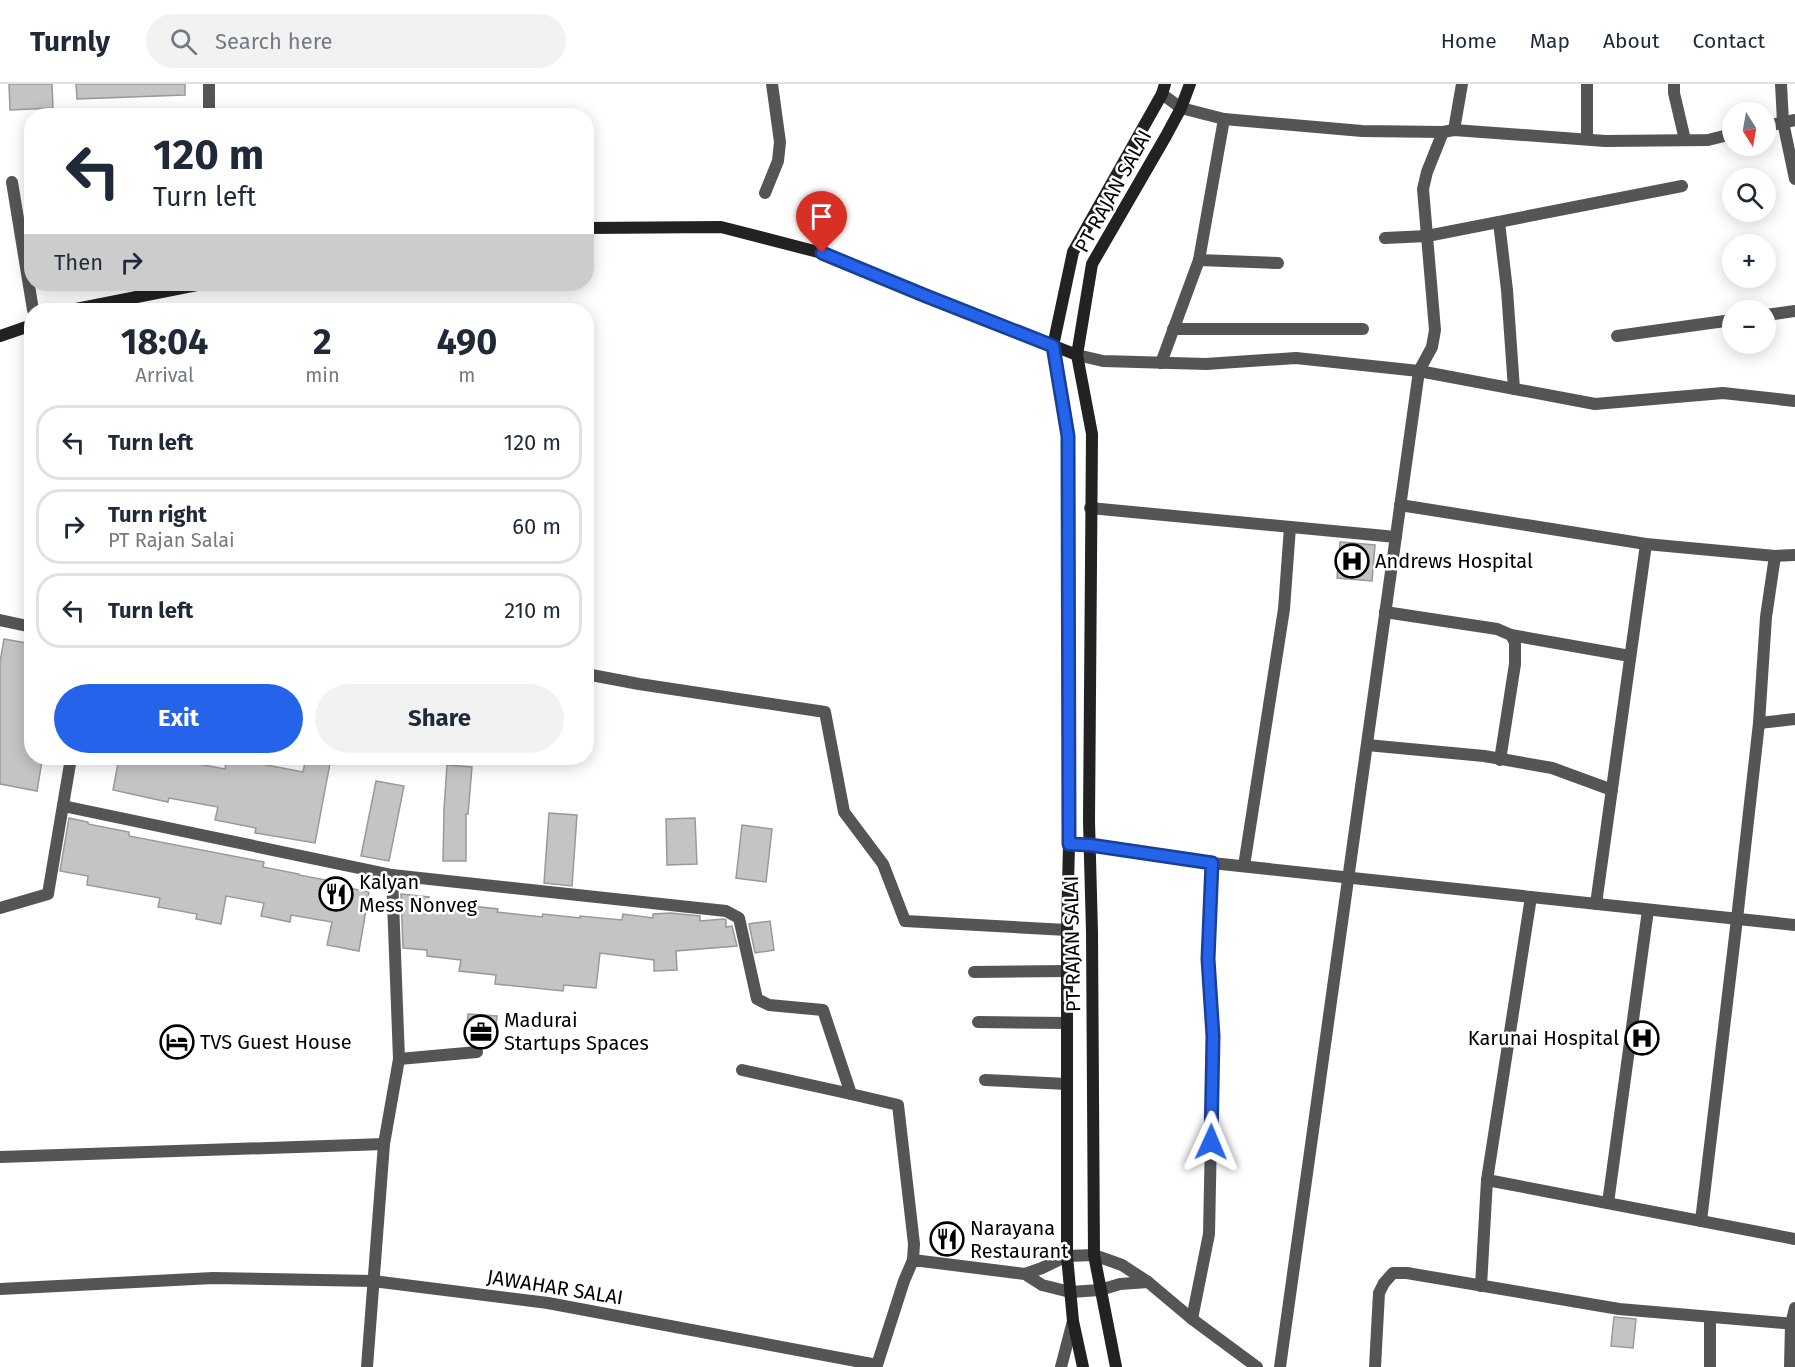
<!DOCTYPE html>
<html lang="en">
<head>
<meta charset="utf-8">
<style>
	body { margin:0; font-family:"Fira Sans",sans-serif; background:#f2f2f3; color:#1f2937; height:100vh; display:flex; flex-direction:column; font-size:22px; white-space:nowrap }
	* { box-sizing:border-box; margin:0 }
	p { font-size:20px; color:#747a83 }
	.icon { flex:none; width:33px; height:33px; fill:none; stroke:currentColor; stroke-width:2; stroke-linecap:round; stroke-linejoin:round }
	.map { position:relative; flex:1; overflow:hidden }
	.panel { position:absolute; left:24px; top:219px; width:570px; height:462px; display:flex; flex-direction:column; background:#fff; border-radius:24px; box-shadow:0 3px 15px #0003 }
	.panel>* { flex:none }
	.hud { position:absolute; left:24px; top:24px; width:570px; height:183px; border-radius:24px; box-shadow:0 3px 15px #0003; background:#fff; color:#1f2937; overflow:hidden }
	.needle { width:39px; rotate:169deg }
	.tools { position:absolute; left:1722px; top:18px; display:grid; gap:12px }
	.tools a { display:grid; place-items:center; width:54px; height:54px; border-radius:50%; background:#fff; box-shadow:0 3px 15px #0003; font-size:30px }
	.pin { position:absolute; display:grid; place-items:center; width:51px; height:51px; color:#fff; margin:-62px -26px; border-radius:50% 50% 50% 0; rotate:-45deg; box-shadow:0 0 6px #0007 }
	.pin .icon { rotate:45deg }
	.me { position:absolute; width:66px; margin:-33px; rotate:1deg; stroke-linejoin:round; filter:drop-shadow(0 0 4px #0008) }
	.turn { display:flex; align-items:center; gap:21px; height:126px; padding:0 30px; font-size:27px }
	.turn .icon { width:78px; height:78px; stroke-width:2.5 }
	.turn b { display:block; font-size:42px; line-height:51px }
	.then { display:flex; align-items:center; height:57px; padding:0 30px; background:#0003; gap:12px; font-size:22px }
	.eta { display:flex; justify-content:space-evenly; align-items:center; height:102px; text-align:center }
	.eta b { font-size:36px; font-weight:700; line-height:42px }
	.button { display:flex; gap:12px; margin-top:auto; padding:12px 30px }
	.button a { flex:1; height:69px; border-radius:36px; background:#2563eb; color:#fff; font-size:24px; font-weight:700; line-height:69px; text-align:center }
	.button a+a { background:#f2f2f3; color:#1f2937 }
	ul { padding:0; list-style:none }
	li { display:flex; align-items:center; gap:18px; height:75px; margin:0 12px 9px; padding:0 18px; border:3px solid #e0e1e3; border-radius:24px }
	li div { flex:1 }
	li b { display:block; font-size:22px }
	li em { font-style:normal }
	header { display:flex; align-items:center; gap:36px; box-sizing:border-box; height:84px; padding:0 30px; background:#fff; border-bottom:2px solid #e0e1e3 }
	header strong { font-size:28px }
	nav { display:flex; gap:33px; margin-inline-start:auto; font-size:21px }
	.search { width:420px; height:54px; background:#f2f2f3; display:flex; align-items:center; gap:15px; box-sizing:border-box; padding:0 21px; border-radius:33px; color:#747a83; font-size:22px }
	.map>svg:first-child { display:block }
	.building { fill:#c4c4c4; stroke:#999; stroke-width:1.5 }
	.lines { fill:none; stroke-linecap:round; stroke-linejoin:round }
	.minor { stroke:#555; stroke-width:12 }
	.tertiary { stroke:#555; stroke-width:12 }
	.secondary { stroke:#222; stroke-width:12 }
	.route-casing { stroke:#184099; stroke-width:15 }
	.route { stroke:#2563eb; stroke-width:10 }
	.labels { text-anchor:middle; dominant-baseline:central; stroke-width:5; stroke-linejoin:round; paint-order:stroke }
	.street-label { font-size:20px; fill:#000; stroke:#fff }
	.poi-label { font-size:20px; fill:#000; stroke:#fff; text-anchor:start }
</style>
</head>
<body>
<header>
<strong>Turnly</strong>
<div class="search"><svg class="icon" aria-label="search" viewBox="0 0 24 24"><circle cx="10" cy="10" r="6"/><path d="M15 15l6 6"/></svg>Search here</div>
<nav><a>Home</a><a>Map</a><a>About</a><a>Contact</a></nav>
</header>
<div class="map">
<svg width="1795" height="1283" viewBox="0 0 1795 1283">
	<rect width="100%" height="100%" fill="#fff"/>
	<!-- building -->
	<g class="building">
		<polygon points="9,0 52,0 53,24 10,26"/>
		<polygon points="76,0 185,0 185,11 77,15"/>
		<polygon points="1340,458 1375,461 1372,497 1337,494"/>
		<polygon points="4,555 32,560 32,675 42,677 37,707 0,700 0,578"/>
		<polygon points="119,674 140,674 154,676 155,674 176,674 176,676 225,685 227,674 229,674 303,688 306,674 331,674 315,759 255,749 256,744 215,736 218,723 169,714 168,718 113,706"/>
		<polygon points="447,681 472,683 468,730 466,730 466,777 443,777 444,726"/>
		<polygon points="376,697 404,702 389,777 361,772"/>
		<polygon points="549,729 577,731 572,802 544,799"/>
		<polygon points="69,734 88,738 88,740 129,748 129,752 264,778 263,783 299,790 299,791 331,797 330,800 369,808 359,867 327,861 332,838 291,831 290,838 261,832 264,819 226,812 221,840 196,835 197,830 158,823 160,814 87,801 88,792 60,787"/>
		<polygon points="695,734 697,780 667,781 666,735"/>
		<polygon points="742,741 772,745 766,798 736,794"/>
		<polygon points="401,810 429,813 428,817 498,825 497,828 542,833 543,830 580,834 580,832 622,836 623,830 653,834 653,830 671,829 700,832 700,837 724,835 726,836 726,843 732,842 737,862 676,867 677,886 654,887 654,876 600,869 596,904 564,901 563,907 495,900 496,891 459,887 461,876 427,872 427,866 403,864"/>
		<polygon points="770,837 774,866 755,869 749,840"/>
		<polygon points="468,930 497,932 495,957 466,957"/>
		<polygon points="1641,938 1652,940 1648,964 1638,962"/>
		<polygon points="1614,1233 1636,1235 1633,1264 1611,1262"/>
	</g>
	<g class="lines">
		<!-- minor -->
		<g class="minor">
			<polyline points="1587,0 1587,55"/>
			<polyline points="1674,0 1674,9 1685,56"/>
			<polyline points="1162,10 1181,24 1224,35 1362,47 1443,48 1454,46 1605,57 1708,56 1732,50"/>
			<polyline points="1766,42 1795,36"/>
			<polyline points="1454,46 1462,0"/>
			<polyline points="12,98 33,226"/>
			<polyline points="765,109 778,77 780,58 772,0"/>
			<polyline points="1499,138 1507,206 1514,305"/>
			<polyline points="1385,154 1427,152 1682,102"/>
			<polyline points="1199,176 1278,179"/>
			<polyline points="1766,231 1795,227"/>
			<polyline points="1173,245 1363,245"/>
			<polyline points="1617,252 1732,236"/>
			<polyline points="1161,279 1199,176 1224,35"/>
			<polyline points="1400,421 1646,460 1775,472 1795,471"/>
			<polyline points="1090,424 1396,453"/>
			<polyline points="1385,528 1497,545 1511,551 1515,558 1515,580 1500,676"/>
			<polyline points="0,536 32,543"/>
			<polyline points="1511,551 1630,572"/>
			<polyline points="586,590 639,600 825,628 844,728 883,780 905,837 1067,846"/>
			<polyline points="1759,639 1795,635"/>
			<polyline points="1367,661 1484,672 1552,684 1612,706"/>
			<polyline points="63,722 392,791 726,827 739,834 757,915 769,921 823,926 851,1010 898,1021 914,1160 913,1176"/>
			<polyline points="1069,760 1090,761 1212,779 1795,841"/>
			<polyline points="1244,782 1284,525 1290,443"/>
			<polyline points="1596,820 1646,460"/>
			<polyline points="0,824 48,810 71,674"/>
			<polyline points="974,888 1067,887"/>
			<polyline points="978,938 1067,939"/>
			<polyline points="399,975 477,968"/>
			<polyline points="742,986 851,1010"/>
			<polyline points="985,996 1067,1000"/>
			<polyline points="0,1073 384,1060"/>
			<polyline points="1487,1096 1795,1155"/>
			<polyline points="1608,1119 1648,826"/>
			<polyline points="1701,1137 1737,835 1759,639 1766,533 1775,472"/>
			<polyline points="1481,1202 1487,1096 1531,813"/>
			<polyline points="1710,1233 1710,1283"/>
			<polyline points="1192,1235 1209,1150 1213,952 1208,875 1212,779"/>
			<polyline points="367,1283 384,1060 399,975 392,791"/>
			<polyline points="1061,1283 1073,1237"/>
			<polyline points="1280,1283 1419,287 1432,263 1435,246 1423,105 1427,88 1443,48"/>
			<polyline points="1375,1283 1379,1209 1384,1199 1393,1189 1407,1189 1619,1225 1795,1240"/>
			<polyline points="1790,1283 1791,1240 1795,1224"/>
		</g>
		<!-- tertiary -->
		<g class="tertiary">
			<polyline points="209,0 209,32"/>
			<polyline points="1781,0 1783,38 1795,95"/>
			<polyline points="1077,271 1103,277 1206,280 1296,274 1419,287 1595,320 1723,309 1795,317"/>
			<polyline points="1025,1190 1042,1201 1070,1208 1100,1206 1120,1200 1148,1198"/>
			<polyline points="0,1205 213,1194 373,1197 548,1219 877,1281 904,1197 913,1176 1025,1190 1042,1184 1067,1172 1094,1171 1122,1181 1148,1198 1192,1235 1257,1283"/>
		</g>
		<!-- secondary -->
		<g class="secondary">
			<polyline points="586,144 721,143 822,169 926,212 1077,271"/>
			<polyline points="71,226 202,200"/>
			<polyline points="0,252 32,241"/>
			<polyline points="1083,1283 1073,1237 1067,1172 1067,846 1069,760 1068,352 1053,262 1073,168 1162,10 1165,0"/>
			<polyline points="1116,1283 1094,1171 1092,848 1089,737 1092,350 1077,271 1092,180 1166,52 1181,24 1190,0"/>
		</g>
	</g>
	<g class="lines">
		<!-- route casing -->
		<g class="route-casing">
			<polyline id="route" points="822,169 926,212 1053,262 1068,352 1069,760 1090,761 1212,779 1208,875 1213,952 1211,1058"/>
		</g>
		<!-- route -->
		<use href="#route" class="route"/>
	</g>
	<!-- icons -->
	<defs>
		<g id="hospital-ring" transform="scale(1.725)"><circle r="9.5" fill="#fff" stroke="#000" stroke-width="1.5"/><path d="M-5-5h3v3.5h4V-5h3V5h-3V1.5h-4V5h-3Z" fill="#000"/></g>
		<g id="restaurant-ring" transform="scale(1.725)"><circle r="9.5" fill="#fff" stroke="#000" stroke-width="1.5"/><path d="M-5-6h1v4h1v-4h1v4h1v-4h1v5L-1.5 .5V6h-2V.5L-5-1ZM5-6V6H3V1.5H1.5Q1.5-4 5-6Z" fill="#000"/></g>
		<g id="office-ring" transform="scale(1.725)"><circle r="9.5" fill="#fff" stroke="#000" stroke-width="1.5"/><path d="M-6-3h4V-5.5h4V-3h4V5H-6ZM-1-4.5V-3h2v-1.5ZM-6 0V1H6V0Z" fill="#000"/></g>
		<g id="hotel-ring" transform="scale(1.725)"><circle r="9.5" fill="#fff" stroke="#000" stroke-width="1.5"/><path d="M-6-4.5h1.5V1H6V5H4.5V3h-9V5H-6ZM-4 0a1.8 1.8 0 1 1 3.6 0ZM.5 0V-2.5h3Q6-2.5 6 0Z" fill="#000"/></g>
	</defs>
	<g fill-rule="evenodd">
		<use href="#hospital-ring" x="1352" y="477"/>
		<use href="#restaurant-ring" x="336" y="810"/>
		<use href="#office-ring" x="481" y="948"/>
		<use href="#hospital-ring" x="1642" y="954"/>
		<use href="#hotel-ring" x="177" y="958"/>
		<use href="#restaurant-ring" x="947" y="1155"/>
	</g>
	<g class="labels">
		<!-- street labels -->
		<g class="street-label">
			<text transform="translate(1113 107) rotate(-61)">PT RAJAN SALAI</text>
			<text transform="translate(1072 860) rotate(-91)">PT RAJAN SALAI</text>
			<text transform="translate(555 1203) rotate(9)">JAWAHAR SALAI</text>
		</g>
		<!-- poi labels -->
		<g class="poi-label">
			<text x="1375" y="477">Andrews Hospital</text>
			<text x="359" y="798">Kalyan<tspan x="359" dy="23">Mess Nonveg</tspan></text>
			<text x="504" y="936">Madurai<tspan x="504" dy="23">Startups Spaces</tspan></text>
			<text x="1619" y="954" text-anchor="end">Karunai Hospital</text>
			<text x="200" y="958">TVS Guest House</text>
			<text x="970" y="1144">Narayana<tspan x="970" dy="23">Restaurant</tspan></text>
		</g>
	</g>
</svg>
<div class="tools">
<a><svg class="needle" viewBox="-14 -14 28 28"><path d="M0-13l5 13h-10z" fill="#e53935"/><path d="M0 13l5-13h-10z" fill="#747a83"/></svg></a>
<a><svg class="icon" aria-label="search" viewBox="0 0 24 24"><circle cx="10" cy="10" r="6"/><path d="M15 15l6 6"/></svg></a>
<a>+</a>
<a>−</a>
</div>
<div class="pin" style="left:822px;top:169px;background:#d93025"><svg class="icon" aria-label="arrive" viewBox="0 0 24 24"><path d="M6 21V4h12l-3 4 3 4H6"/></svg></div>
<svg class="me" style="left:1211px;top:1058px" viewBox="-20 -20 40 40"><path d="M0-17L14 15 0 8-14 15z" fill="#2563eb" stroke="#fff" stroke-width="4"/></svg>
<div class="hud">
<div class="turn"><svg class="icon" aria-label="left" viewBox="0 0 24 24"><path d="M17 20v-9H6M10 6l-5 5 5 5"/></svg><div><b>120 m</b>Turn left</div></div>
<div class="then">Then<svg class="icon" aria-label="right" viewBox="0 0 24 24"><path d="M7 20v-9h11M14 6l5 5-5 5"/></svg></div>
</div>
<section class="panel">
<div class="eta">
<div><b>18:04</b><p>Arrival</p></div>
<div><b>2</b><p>min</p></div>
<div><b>490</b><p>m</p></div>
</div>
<ul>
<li><svg class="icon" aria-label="left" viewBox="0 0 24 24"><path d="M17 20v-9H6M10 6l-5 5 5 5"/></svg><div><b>Turn left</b></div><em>120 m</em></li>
<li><svg class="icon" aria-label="right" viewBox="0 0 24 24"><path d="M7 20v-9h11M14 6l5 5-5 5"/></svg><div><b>Turn right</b><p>PT Rajan Salai</p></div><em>60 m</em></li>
<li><svg class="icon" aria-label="left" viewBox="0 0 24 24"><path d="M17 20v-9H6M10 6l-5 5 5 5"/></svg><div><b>Turn left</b></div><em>210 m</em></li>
</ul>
<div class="button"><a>Exit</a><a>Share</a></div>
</section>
</div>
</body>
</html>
